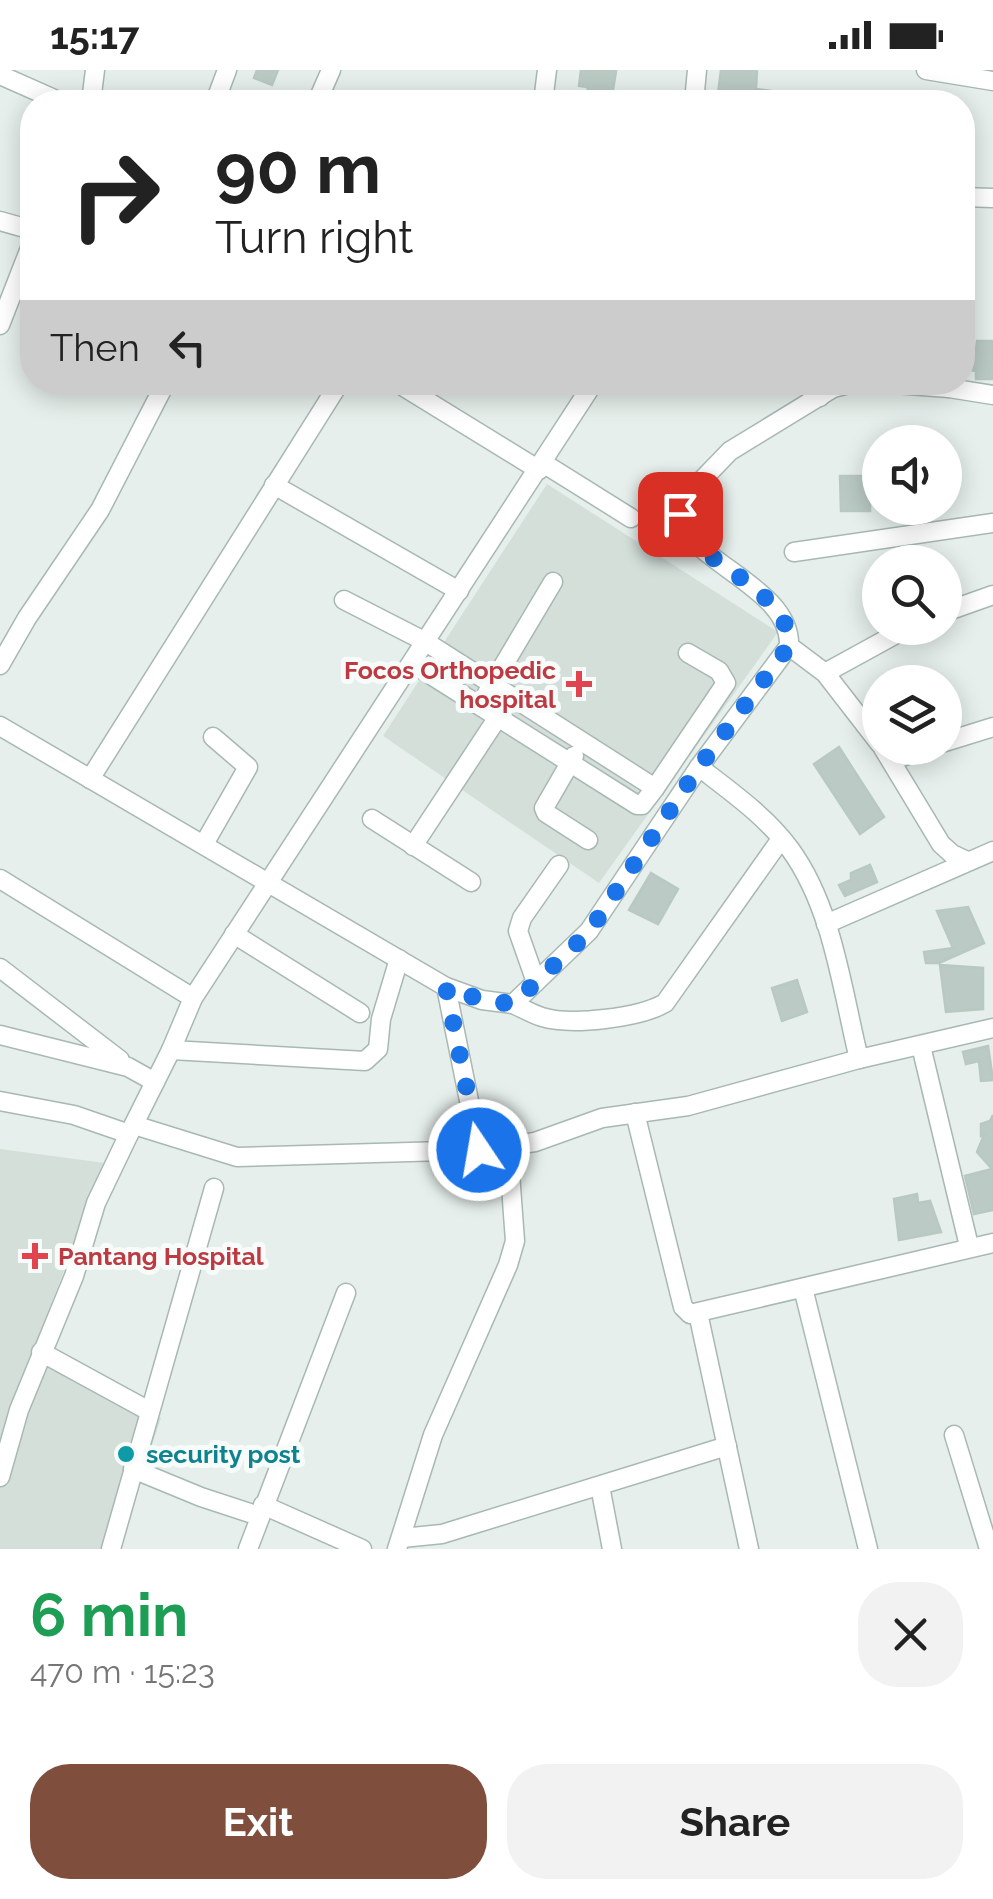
<!DOCTYPE html>
<html lang="en">
<head>
<meta charset="utf-8">
<style>
	body { margin:0; font-family:Raleway,sans-serif; background:#f2f2f2; color:#222; height:100vh; display:flex; flex-direction:column; font-size:38px; white-space:nowrap }
	* { box-sizing:border-box; margin:0 }
	p { font-size:32px; color:#767676 }
	.icon { flex:none; width:55px; height:55px; fill:none; stroke:currentColor; stroke-width:2; stroke-linecap:round; stroke-linejoin:round }
	.map { position:relative; height:1479px; overflow:hidden }
	.sheet { display:flex; flex-direction:column; background:#fff; flex:1 }
	.sheet>* { flex:none }
	.banner { position:absolute; left:20px; top:20px; width:955px; height:305px; border-radius:40px; box-shadow:0 5px 25px #0003; background:#fff; color:#222; overflow:hidden }
	.buttons { position:absolute; left:862px; top:355px; display:grid; gap:20px }
	.buttons a { display:grid; place-items:center; width:100px; height:100px; border-radius:50%; background:#fff; box-shadow:0 5px 25px #0003; font-size:50px }
	.pin { position:absolute; display:grid; place-items:center; width:85px; height:85px; color:#fff; margin:-42px; border-radius:20px; box-shadow:0 5px 15px #0006 }
	.me { position:absolute; width:110px; margin:-55px; rotate:348deg; stroke-linejoin:round; filter:drop-shadow(0 0 8px #0008) }
	.turn { display:flex; align-items:center; gap:35px; height:210px; padding:0 30px; font-size:45px }
	.turn .icon { width:130px; height:130px; stroke-width:2.5 }
	.turn b { display:block; font-size:70px; line-height:85px }
	.then { display:flex; align-items:center; height:95px; padding:0 30px; background:#0003; gap:20px; font-size:38px }
	.round { display:grid; place-items:center; flex:none; width:105px; height:105px; border-radius:40px; background:#f2f2f2 }
	.head { display:flex; align-items:center; justify-content:space-between; height:170px; padding:0 30px }
	h1 { font-size:60px; font-weight:700; line-height:75px; color:#1e9e55 }
	.cta { display:flex; gap:20px; margin-top:auto; padding:20px 30px }
	.cta a { flex:1; height:115px; border-radius:40px; background:#804e3d; color:#fff; font-size:40px; font-weight:700; line-height:115px; text-align:center }
	.cta a+a { background:#f2f2f2; color:#222 }
	.status { display:flex; justify-content:space-between; align-items:center; height:70px; padding:0 50px; background:#fff; direction:ltr }
	.status svg { height:28px; fill:currentColor }
	.map>svg:first-child { display:block }
	.built { fill:#d4dfda }
	.building { fill:#bbcac4; stroke:#b8c9c2; stroke-width:2.5 }
	.lines { fill:none; stroke-linecap:round; stroke-linejoin:round }
	.minor-casing { stroke:#a8b8b2; stroke-width:21 }
	.minor { stroke:#fff; stroke-width:18 }
	.route { stroke:#1a73e8; stroke-width:18; stroke-dasharray:0 32.4 }
	.health-dot { fill:#e0444e; stroke:#f7fbf9; stroke-width:4 }
	.culture-dot { fill:#0f9aa8; stroke:#f7fbf9; stroke-width:4 }
	.labels { text-anchor:middle; dominant-baseline:central; stroke-width:10; stroke-linejoin:round; paint-order:stroke }
	.health-label { font-size:25px; font-weight:bold; fill:#be3a42; stroke:#f7fbf9; text-anchor:end }
	.culture-label { font-size:25px; font-weight:bold; fill:#0d838f; stroke:#f7fbf9; text-anchor:start }
</style>
</head>
<body>
<div class="status"><b>15:17</b><svg viewBox="0 0 49 12"><path d="M0 12V9h3v3zM5 12V6h3v6zM10 12V3h3v9zM15 12V0h3v12zM26 1h20v11H26zM47 4h2v5h-2z"/></svg></div>
<div class="map">
<svg width="993" height="1479" viewBox="0 0 993 1479">
	<rect width="100%" height="100%" fill="#e6efeb"/>
	<!-- built -->
	<g class="built">
		<polygon points="547,414 778,562 599,813 383,666"/>
		<polygon points="0,1079 105,1093 34,1279 161,1348 117,1479 0,1479"/>
	</g>
	<!-- building -->
	<g class="building">
		<polygon points="257,0 278,0 272,15 254,8"/>
		<polygon points="581,0 616,1 612,26 605,25 604,32 586,32 588,17 579,16"/>
		<polygon points="721,0 757,0 756,19 772,21 771,32 717,31"/>
		<polygon points="977,271 993,271 993,309 976,309 976,301 969,300 970,281 976,281"/>
		<polygon points="840,406 870,406 870,441 841,441"/>
		<polygon points="839,677 884,747 860,764 814,694"/>
		<polygon points="870,795 877,812 845,826 839,815 851,810 851,803"/>
		<polygon points="651,803 678,819 658,854 629,840"/>
		<polygon points="968,837 984,873 939,893 926,893 924,882 953,878 937,841"/>
		<polygon points="940,895 983,898 983,939 946,942"/>
		<polygon points="797,910 807,942 782,951 772,918"/>
		<polygon points="988,976 993,1010 981,1011 979,991 966,994 963,982"/>
		<polygon points="993,1045 993,1140 974,1144 965,1106 992,1099 977,1082 984,1065 981,1066 981,1054 990,1051"/>
		<polygon points="917,1124 918,1133 930,1131 941,1162 899,1170 894,1129"/>
	</g>
	<g class="lines">
		<!-- minor casing -->
		<g class="minor-casing">
			<g id="minor">
				<polyline points="926,0 993,11"/>
				<polyline points="0,5 61,32"/>
				<polyline points="91,32 95,0"/>
				<polyline points="215,32 227,0"/>
				<polyline points="317,32 331,0"/>
				<polyline points="543,32 547,0"/>
				<polyline points="694,32 697,0"/>
				<polyline points="962,127 993,128"/>
				<polyline points="0,151 32,160"/>
				<polyline points="0,255 32,173"/>
				<polyline points="396,312 539,400"/>
				<polyline points="801,312 820,327"/>
				<polyline points="868,312 949,318"/>
				<polyline points="949,312 949,318 993,325"/>
				<polyline points="543,393 631,448"/>
				<polyline points="274,415 459,521"/>
				<polyline points="794,482 993,453"/>
				<polyline points="344,530 426,572 655,718 642,735 637,735 412,593"/>
				<polyline points="945,542 993,525"/>
				<polyline points="789,576 825,603 880,674"/>
				<polyline points="0,595 27,548 100,440 166,312"/>
				<polyline points="825,603 907,558"/>
				<polyline points="487,623 553,512"/>
				<path d="M 0,656 L 446,917 L 482,930 L 513,934 L 589,861 L 699,697 L 789,576 C 792,516 681,489 680,444 L 700,412 L 730,381 L 833,318 L 857,312"/>
				<polyline points="945,672 993,657"/>
				<polyline points="883,678 941,774 952,784 967,791"/>
				<polyline points="574,686 544,738 546,743 588,770"/>
				<polyline points="892,690 930,678"/>
				<path d="M 699,697 C 730,721 767,747 790,779 C 833,838 842,920 859,989"/>
				<polyline points="90,709 340,312"/>
				<polyline points="655,718 726,613 719,601 688,583"/>
				<polyline points="372,749 471,812"/>
				<polyline points="204,774 248,697 213,667"/>
				<polyline points="413,776 498,647"/>
				<polyline points="0,809 193,928"/>
				<polyline points="826,854 993,781"/>
				<polyline points="234,864 360,943"/>
				<polyline points="0,898 120,990"/>
				<polyline points="536,912 518,861 522,848 559,795"/>
				<polyline points="446,917 479,1080"/>
				<path d="M 513,934 C 522,938 532,944 542,947 C 571,956 639,948 665,933 L 781,769"/>
				<polyline points="0,965 128,997 155,1012"/>
				<polyline points="921,976 969,1176"/>
				<polyline points="171,980 365,991 378,979 381,949 399,889"/>
				<polyline points="0,1031 74,1045 129,1064 171,980 193,928 594,312"/>
				<polyline points="635,1043 683,1237 690,1244 993,1173"/>
				<polyline points="134,1055 237,1087 479,1080 535,1072 602,1048 688,1036 859,989 993,958"/>
				<polyline points="803,1218 868,1479"/>
				<polyline points="698,1243 749,1479"/>
				<polyline points="41,1282 149,1341"/>
				<polyline points="954,1365 989,1479"/>
				<polyline points="133,1399 201,1427 259,1446"/>
				<polyline points="0,1407 19,1340 74,1206 96,1133 129,1064"/>
				<polyline points="600,1416 612,1479"/>
				<polyline points="263,1435 362,1479"/>
				<polyline points="402,1468 442,1464 727,1376"/>
				<polyline points="111,1479 214,1118"/>
				<polyline points="248,1479 346,1223"/>
				<polyline points="397,1479 433,1365 508,1195 515,1171 508,1076"/>
			</g>
		</g>
		<!-- minor -->
		<use href="#minor" class="minor"/>
	</g>
	<g class="lines">
		<!-- route -->
		<path class="route" d="M 479,1080 L 446,917 L 482,930 L 513,934 L 589,862 L 699,697 L 789,576 C 792,516 681,489 680,444"/>
	</g>
	<!-- markers -->
	<g class="health-dot">
		<path d="M574 599h10v10h10v10h-10v10h-10v-10h-10v-10h10z"/>
		<path d="M30 1171h10v10h10v10h-10v10h-10v-10h-10v-10h10z"/>
	</g>
	<circle class="culture-dot" cx="126" cy="1384" r="10"/>
	<g class="labels">
		<!-- health labels -->
		<g class="health-label">
			<text x="556" y="600">Focos Orthopedic<tspan x="556" dy="29">hospital</tspan></text>
			<text x="58" y="1186" text-anchor="start">Pantang Hospital</text>
		</g>
		<!-- culture labels -->
		<g class="culture-label">
			<text x="146" y="1384">security post</text>
		</g>
	</g>
</svg>
<div class="buttons">
<a><svg class="icon" aria-label="sound" viewBox="0 0 24 24"><path d="M4 9h4l5-4v14l-5-4H4zM17 9q2 3 0 6"/></svg></a>
<a><svg class="icon" aria-label="search" viewBox="0 0 24 24"><circle cx="10" cy="10" r="6"/><path d="M15 15l6 6"/></svg></a>
<a><svg class="icon" aria-label="layers" viewBox="0 0 24 24"><path d="M12 4l9 5-9 5-9-5zM3 14l9 5 9-5"/></svg></a>
</div>
<div class="pin" style="left:680px;top:444px;background:#d93025"><svg class="icon" aria-label="arrive" viewBox="0 0 24 24"><path d="M6 21V4h12l-3 4 3 4H6"/></svg></div>
<svg class="me" style="left:479px;top:1080px" viewBox="-20 -20 40 40"><circle r="17" fill="#1a73e8" stroke="#fff" stroke-width="3"/><path d="M0-11L8 9 0 5-8 9z" fill="#fff"/></svg>
<div class="banner">
<div class="turn"><svg class="icon" aria-label="right" viewBox="0 0 24 24"><path d="M7 20v-9h11M14 6l5 5-5 5"/></svg><div><b>90 m</b>Turn right</div></div>
<div class="then">Then<svg class="icon" aria-label="left" viewBox="0 0 24 24"><path d="M17 20v-9H6M10 6l-5 5 5 5"/></svg></div>
</div>
</div>
<section class="sheet">
<div class="head"><div><h1>6 min</h1><p>470 m · 15:23</p></div><a class="round"><svg class="icon" aria-label="close" viewBox="0 0 24 24"><path d="M6 6l12 12M18 6L6 18"/></svg></a></div>
<div class="cta"><a>Exit</a><a>Share</a></div>
</section>
</body>
</html>
